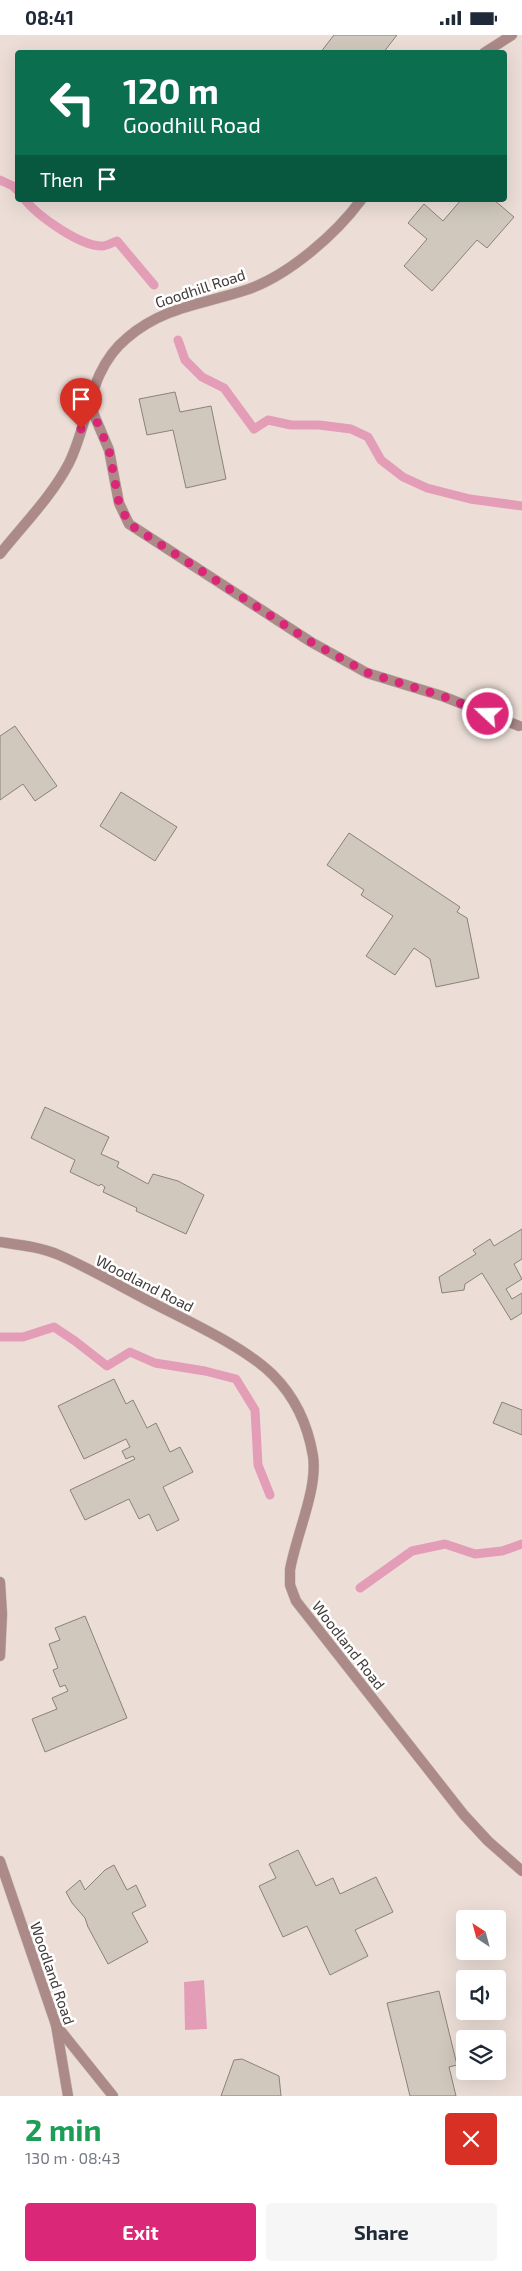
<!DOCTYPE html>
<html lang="en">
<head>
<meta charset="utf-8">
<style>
	body { margin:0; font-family:"Exo 2",sans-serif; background:#f6f6f7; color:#1f2937; height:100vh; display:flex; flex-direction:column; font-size:19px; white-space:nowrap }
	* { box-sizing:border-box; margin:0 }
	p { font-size:16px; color:#747a83 }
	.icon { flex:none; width:28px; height:28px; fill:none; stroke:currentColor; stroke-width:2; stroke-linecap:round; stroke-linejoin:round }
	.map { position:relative; height:2061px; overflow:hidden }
	.side { display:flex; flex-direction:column; background:#fff; flex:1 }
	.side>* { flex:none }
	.hud { position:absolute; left:15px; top:15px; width:492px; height:152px; border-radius:5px; box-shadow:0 5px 20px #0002; background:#0b6e4f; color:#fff; overflow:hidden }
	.needle { width:32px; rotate:324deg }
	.controls { position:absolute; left:456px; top:1875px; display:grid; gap:10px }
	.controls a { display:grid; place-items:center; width:50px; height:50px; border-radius:5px; background:#fff; box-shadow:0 5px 20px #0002; font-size:25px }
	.pin { position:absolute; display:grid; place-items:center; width:42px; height:42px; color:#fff; margin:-51px -21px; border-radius:50% 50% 50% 0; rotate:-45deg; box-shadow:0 0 5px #0007 }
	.pin .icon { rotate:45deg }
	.me { position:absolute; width:55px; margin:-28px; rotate:291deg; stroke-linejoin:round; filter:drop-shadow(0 0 4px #0008) }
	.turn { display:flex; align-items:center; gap:18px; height:105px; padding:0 25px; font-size:22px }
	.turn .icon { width:65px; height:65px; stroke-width:2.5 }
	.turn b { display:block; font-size:35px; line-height:42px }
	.then { display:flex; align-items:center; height:48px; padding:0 25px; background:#0003; gap:10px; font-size:19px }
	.round { display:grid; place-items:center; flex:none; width:52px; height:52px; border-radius:5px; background:#f6f6f7 }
	.summary { display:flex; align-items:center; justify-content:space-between; height:85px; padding:0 25px }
	h1 { font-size:30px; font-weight:700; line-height:38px; color:#1e9e55 }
	.cta { display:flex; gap:10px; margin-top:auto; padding:10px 25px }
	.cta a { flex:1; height:58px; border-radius:5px; background:#db2777; color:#fff; font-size:20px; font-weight:700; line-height:58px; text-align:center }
	.cta a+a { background:#f6f6f7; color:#1f2937 }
	.status { display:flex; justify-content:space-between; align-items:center; height:35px; padding:0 25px; background:#fff; direction:ltr }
	.status svg { height:14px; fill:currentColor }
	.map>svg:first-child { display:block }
	.water { fill:#e49db7 }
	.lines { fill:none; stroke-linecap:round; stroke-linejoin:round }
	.stream { stroke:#e49db7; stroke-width:9 }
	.building { fill:#d0c8bc; stroke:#8a8278 }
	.service-casing { stroke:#c6bab4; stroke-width:11 }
	.minor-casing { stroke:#c6bab4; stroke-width:11 }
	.tertiary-casing { stroke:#c6bab4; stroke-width:11 }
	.service { stroke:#ab8a88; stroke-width:10 }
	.minor { stroke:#ab8a88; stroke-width:10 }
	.tertiary { stroke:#ab8a88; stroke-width:10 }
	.route { stroke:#db2777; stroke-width:9; stroke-dasharray:0 16.2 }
	.labels { text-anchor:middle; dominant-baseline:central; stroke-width:5; stroke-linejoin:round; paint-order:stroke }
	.street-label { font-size:15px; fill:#413b39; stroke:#fff }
</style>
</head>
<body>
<div class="status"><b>08:41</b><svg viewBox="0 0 49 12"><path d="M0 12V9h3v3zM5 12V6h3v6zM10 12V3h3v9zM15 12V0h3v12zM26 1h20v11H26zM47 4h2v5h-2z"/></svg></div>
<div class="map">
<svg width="522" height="2061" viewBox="0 0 522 2061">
	<rect width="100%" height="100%" fill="#ecded7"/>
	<!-- water -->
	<polygon class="water" points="204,1945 207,1994 185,1995 184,1947"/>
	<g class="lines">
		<!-- stream -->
		<g class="stream">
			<polyline points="0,145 13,151 18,156"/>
			<path d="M 25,165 C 39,182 80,211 102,211 C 107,211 113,207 117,206 L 154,250"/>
			<polyline points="178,305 185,325 202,342 224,353 254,394 268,385 291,390 319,390 351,394 368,402 381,425 403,442 427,453 470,464 522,471"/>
			<polyline points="0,1302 23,1302 54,1292 75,1306 107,1331 130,1317 155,1328 205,1336 236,1344 255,1375 258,1430 270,1460"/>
			<polyline points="360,1553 412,1516 445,1509 475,1519 502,1516 522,1509"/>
		</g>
	</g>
	<!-- building -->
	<g class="building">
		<polygon points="334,0 397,0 383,18 320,18"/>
		<polygon points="461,165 494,165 514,182 487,213 477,205 432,256 404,231 427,204 408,188 424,169 443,186"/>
		<polygon points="175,357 180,377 211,371 226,444 186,453 173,395 147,400 139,364"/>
		<polygon points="15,691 57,751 35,766 23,749 0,765 0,701"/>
		<polygon points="121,757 177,792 155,826 100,791"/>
		<polygon points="349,798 460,872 457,877 467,883 479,943 436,952 430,924 414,913 395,940 366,921 393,881 361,860 364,855 327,830"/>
		<polygon points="45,1072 109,1102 101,1119 119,1127 117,1132 148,1149 153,1139 178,1146 204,1160 186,1199 136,1176 137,1173 103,1157 105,1152 101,1149 99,1151 70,1137 75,1125 31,1103"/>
		<polygon points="522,1194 522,1224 514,1229 522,1244 506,1254 512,1264 522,1258 522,1278 511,1285 482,1238 465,1249 464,1255 442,1258 439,1242 476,1219 473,1215 490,1204 494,1211"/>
		<polygon points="114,1344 126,1369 133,1365 147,1393 156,1388 170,1417 180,1412 193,1437 163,1452 179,1485 157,1496 149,1479 139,1484 129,1464 85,1485 70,1455 135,1424 133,1421 126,1424 122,1416 130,1412 126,1404 84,1424 58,1371"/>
		<polygon points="502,1367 522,1375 522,1400 493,1388"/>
		<polygon points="85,1581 127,1683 45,1717 32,1684 57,1674 52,1663 68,1656 65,1650 60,1652 53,1635 58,1633 49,1609 60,1605 55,1593"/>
		<polygon points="298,1815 316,1851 333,1843 340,1859 376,1842 393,1877 355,1895 368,1921 330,1940 307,1891 283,1902 259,1851 276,1843 269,1829"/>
		<polygon points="114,1830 127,1855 136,1850 146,1871 132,1878 148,1907 108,1929 88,1892 85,1883 72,1868 66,1857 80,1845 85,1855 105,1835"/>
		<polygon points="439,1956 457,2030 449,2032 456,2061 410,2061 387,1968"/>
		<polygon points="242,2024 279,2041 281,2061 221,2061 234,2025"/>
	</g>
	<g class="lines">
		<!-- service casing -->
		<g class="service-casing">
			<polyline id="service" points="89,368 109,415 119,468 129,489 311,607 367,638 442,661 519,691"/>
		</g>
		<!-- minor casing -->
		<g class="minor-casing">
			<g id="minor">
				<polyline points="484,18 512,0"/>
				<path d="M 0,519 C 23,490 52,461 69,428 C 90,386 88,335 127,303 C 164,271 205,269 249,254 C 290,239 336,199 361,165"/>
				<polyline points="56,1990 113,2061"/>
			</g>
		</g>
		<!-- tertiary casing -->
		<g class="tertiary-casing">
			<g id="tertiary">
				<path d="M 0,1207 C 20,1210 40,1212 59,1220 C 89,1233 118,1250 147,1265 C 185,1285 244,1311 273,1340 C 295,1362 308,1391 313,1421 C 318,1454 296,1500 290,1535 L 290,1550 L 296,1566 L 464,1780 L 488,1806 L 522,1836"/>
				<polyline points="0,1547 2,1579 0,1621"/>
				<polyline points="0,1826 56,1990 68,2061"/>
			</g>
		</g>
		<!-- service -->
		<use href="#service" class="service"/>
		<!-- minor -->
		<use href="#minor" class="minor"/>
		<!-- tertiary -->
		<use href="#tertiary" class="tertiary"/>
	</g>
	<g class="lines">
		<!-- route -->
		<polyline class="route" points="81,394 89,368 109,415 119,468 129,489 311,607 368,638 442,661 488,679"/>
	</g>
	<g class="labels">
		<!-- street labels -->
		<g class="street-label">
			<text transform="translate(200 253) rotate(-18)">Goodhill Road</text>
			<text transform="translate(145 1248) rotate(27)">Woodland Road</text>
			<text transform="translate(349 1610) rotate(52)">Woodland Road</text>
			<text transform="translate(53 1938) rotate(71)">Woodland Road</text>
		</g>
	</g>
</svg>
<div class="controls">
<a><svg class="needle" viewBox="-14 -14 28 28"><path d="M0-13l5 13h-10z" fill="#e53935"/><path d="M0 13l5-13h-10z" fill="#747a83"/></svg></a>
<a><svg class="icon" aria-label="sound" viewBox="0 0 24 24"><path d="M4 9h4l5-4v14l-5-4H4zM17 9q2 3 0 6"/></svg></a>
<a><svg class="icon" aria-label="layers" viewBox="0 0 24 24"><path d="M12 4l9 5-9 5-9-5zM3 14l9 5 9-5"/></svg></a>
</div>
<div class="pin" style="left:81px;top:394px;background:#d93025"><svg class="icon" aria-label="arrive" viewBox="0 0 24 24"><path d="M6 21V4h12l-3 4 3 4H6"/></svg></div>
<svg class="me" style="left:488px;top:679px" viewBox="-20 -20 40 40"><circle r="17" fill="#db2777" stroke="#fff" stroke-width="3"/><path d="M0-11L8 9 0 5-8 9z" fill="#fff"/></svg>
<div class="hud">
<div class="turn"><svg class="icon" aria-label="left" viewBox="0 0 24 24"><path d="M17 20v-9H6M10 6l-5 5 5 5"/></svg><div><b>120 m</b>Goodhill Road</div></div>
<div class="then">Then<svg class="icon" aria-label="arrive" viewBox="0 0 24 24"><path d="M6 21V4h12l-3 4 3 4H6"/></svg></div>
</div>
</div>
<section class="side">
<div class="summary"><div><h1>2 min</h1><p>130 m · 08:43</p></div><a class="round" style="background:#d93025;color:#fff"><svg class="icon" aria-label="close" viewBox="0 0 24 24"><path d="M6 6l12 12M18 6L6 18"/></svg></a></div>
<div class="cta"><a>Exit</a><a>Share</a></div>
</section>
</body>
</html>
